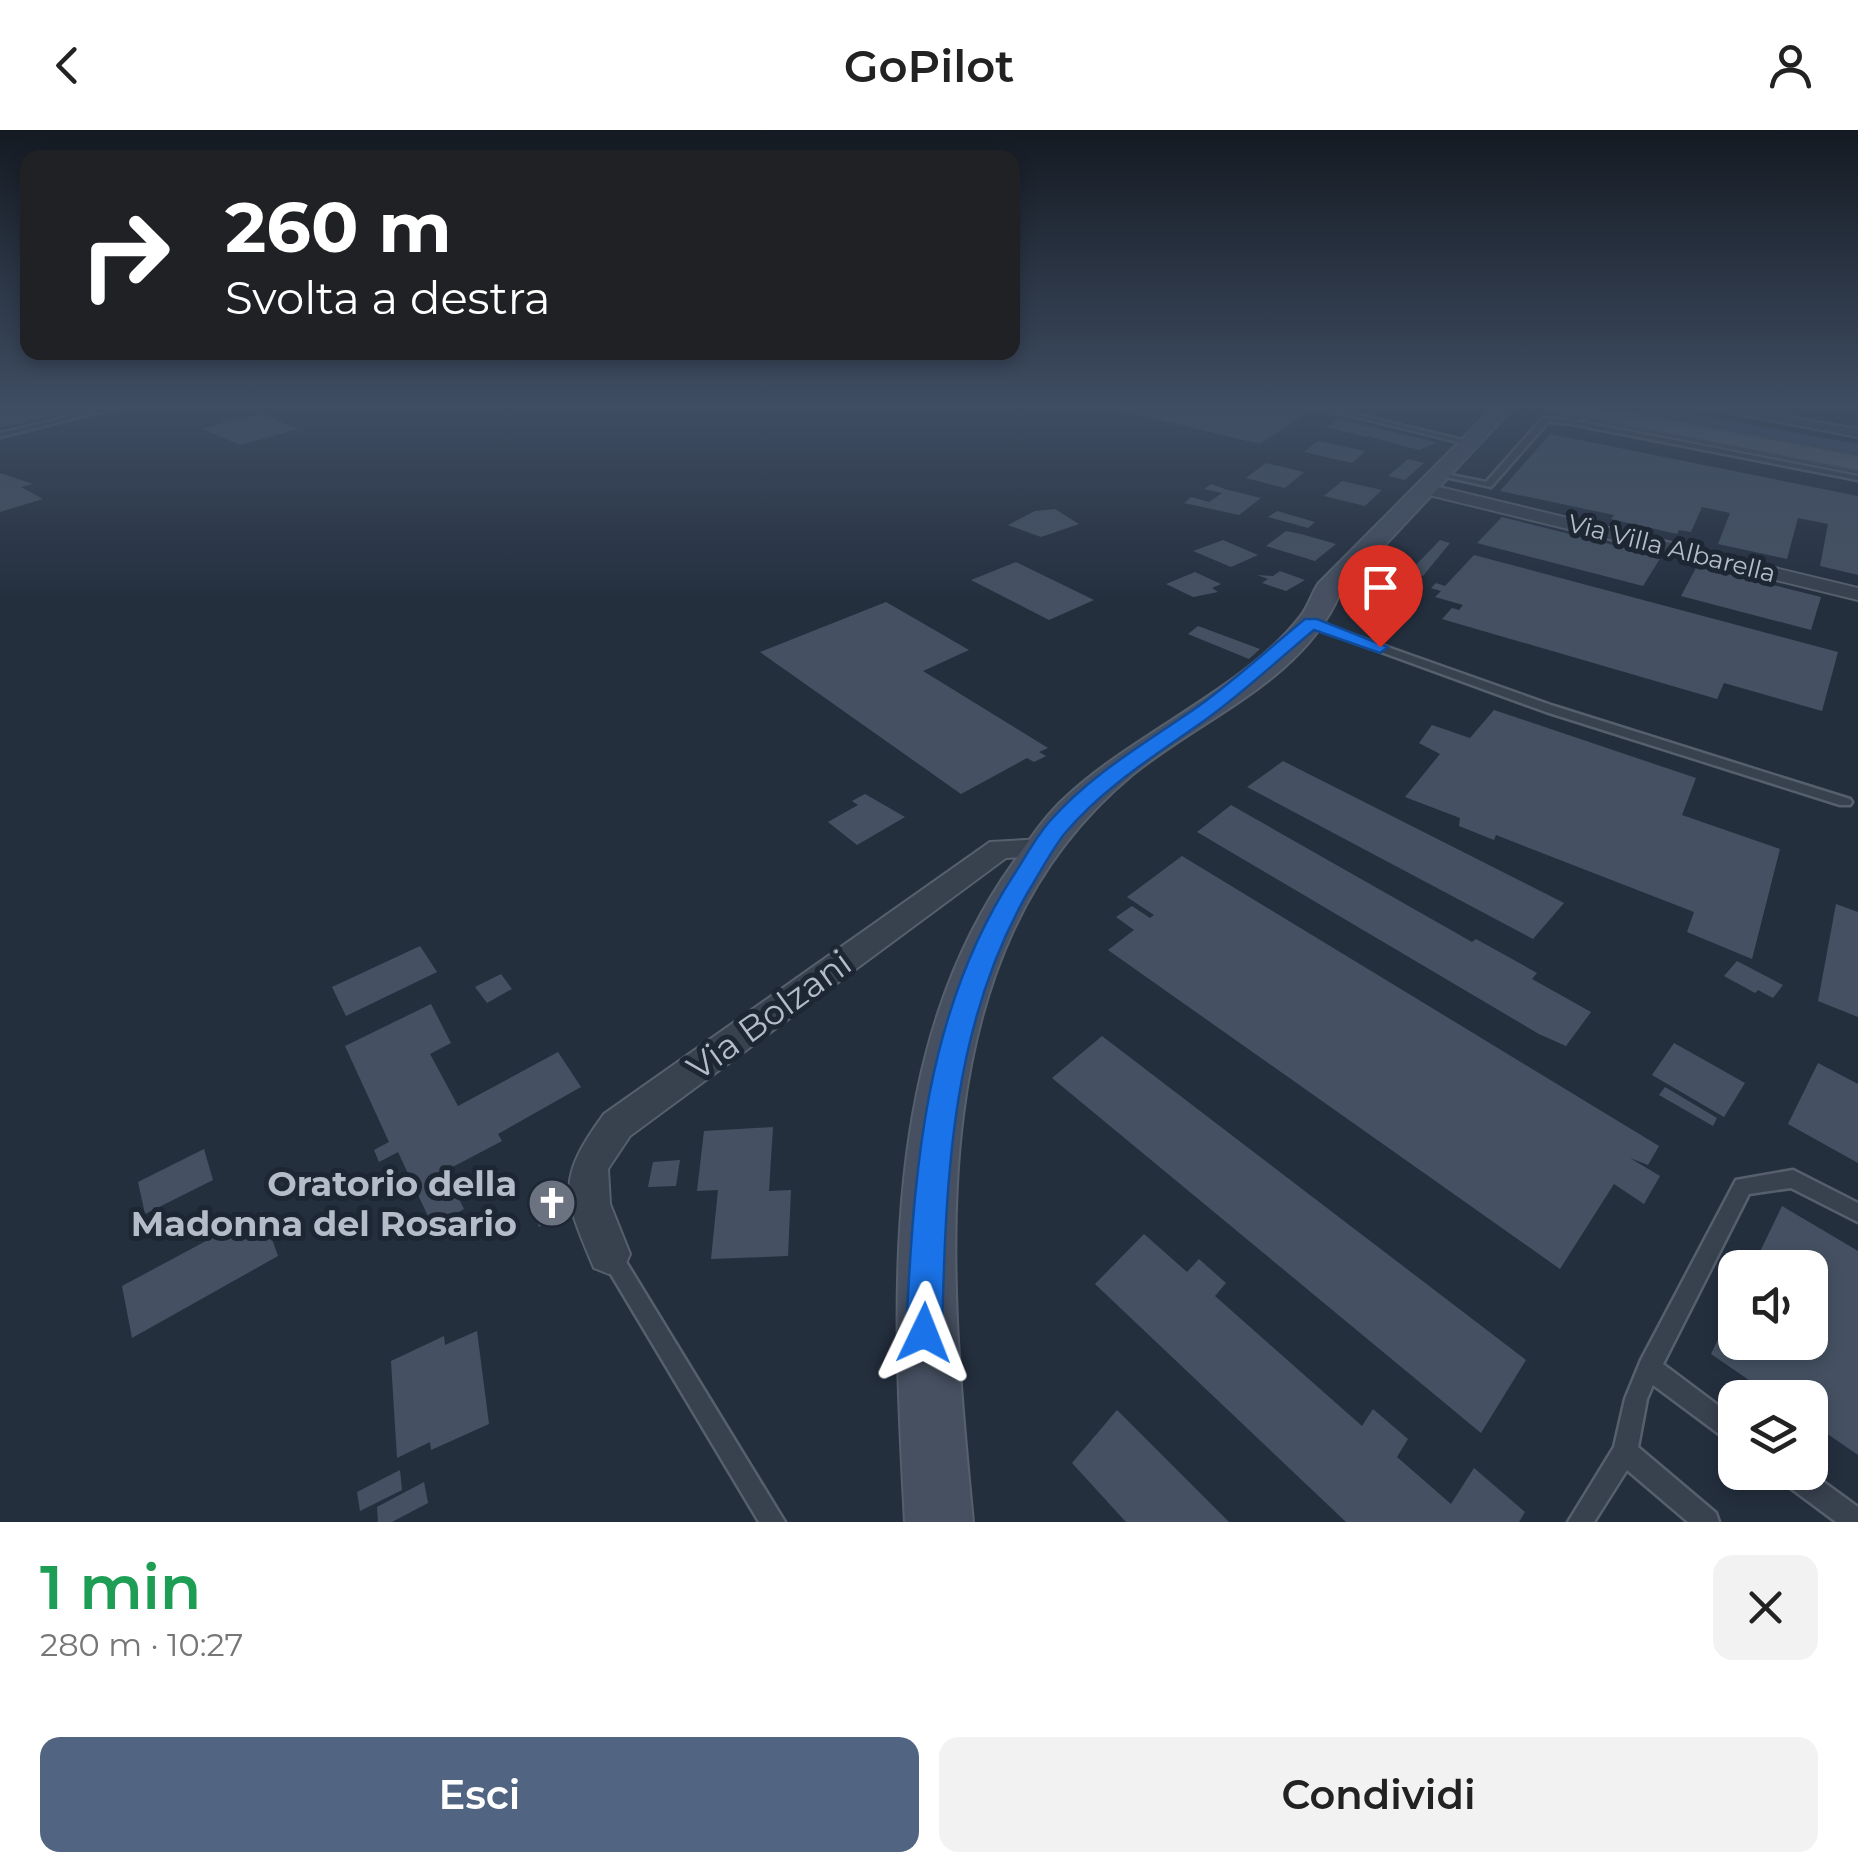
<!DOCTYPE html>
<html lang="it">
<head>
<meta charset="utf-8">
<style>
	body { margin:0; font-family:Montserrat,sans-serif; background:#f2f2f2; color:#222; height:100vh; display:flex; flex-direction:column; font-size:38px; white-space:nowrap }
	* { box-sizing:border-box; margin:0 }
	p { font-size:32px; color:#767676 }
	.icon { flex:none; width:55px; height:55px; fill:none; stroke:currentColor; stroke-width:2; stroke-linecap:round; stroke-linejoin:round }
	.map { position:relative; height:1392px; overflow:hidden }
	.side { display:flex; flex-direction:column; background:#fff; flex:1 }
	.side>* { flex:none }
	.guide { position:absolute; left:20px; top:20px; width:1000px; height:210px; border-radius:20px; box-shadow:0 5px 15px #0003; background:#202124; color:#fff; overflow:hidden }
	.tools { position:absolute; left:1718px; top:1120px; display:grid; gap:20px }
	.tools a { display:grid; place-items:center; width:110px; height:110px; border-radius:20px; background:#fff; box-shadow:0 5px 15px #0003; font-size:50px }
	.pin { position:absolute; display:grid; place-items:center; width:85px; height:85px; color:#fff; margin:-102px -42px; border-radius:50% 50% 50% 0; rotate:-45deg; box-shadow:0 0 10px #0007 }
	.pin .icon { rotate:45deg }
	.me { position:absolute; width:110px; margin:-55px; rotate:2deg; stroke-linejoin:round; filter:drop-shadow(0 0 8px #0008) }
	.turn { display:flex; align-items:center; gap:35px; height:210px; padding:0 40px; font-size:45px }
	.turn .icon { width:130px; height:130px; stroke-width:2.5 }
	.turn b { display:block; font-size:70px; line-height:85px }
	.round { display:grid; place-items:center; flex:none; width:105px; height:105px; border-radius:20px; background:#f2f2f2 }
	.head { display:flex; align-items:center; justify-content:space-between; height:170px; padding:0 40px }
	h1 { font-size:60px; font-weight:600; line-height:75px; color:#1e9e55 }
	.cta { display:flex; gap:20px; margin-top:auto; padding:20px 40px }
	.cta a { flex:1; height:115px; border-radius:20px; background:#516482; color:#fff; font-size:40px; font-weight:600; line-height:115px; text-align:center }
	.cta a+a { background:#f2f2f2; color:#222 }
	header { display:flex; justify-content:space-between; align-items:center; height:130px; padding:0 40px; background:#fff; font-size:45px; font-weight:600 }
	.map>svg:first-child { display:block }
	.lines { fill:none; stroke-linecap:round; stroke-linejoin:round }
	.canal { fill:#394c67; fill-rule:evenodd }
	.building { fill:#455162 }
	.lane-casing { stroke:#565f6c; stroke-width:5 }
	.street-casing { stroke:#565f6c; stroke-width:4 }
	.secondary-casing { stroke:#565f6c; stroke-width:4 }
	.primary-casing { stroke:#414a57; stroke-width:6 }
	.lane { fill:#38414e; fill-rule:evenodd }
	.street { fill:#38414e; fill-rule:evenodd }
	.secondary { fill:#465061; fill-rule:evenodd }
	.primary { fill:#56606e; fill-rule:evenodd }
	.route { fill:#1a73e8; stroke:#114b97; stroke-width:2.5 }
	.labels { text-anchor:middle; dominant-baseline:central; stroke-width:10; stroke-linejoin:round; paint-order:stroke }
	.far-street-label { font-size:25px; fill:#b4bcc9; stroke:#1d2633 }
	.near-street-label { font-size:35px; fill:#b4bcc9; stroke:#1d2633 }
	.near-poi-label { font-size:35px; font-weight:bold; fill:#b4bcc9; stroke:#1d2633; text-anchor:end }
</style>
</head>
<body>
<header><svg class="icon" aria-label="back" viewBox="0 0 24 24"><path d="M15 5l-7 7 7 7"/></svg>GoPilot<svg class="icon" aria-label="person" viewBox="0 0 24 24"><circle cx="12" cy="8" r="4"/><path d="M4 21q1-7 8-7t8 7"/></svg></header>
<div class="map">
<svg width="1858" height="1392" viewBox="0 0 1858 1392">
	<rect width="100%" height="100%" fill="#242f3e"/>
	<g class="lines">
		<!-- canal -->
		<polygon class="canal" points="1616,276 1647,276 1858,314 1858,324"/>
	</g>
	<!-- building -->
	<g class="building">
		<polygon points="0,276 91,276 91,277 0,298"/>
		<polygon points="1101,276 1308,276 1316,277 1260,314"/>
		<polygon points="264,285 298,299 240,315 203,299 232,289"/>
		<polygon points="1339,289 1431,311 1436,313 1419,320 1370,307 1374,304 1366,307 1326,297"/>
		<polygon points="1550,304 1858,366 1858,445 1820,436 1828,394 1798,388 1787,429 1718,414 1730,383 1702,377 1691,402 1679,400 1677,404 1611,389 1614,385 1500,361"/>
		<polygon points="1318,311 1365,321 1352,333 1304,322"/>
		<polygon points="1408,329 1424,333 1405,350 1388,346"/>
		<polygon points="1266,333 1304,342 1285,358 1246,348"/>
		<polygon points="0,343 33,354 21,357 43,369 0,382"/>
		<polygon points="1342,351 1382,360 1365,376 1324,366"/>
		<polygon points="1211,354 1225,359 1261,368 1239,385 1184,373 1191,367 1209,372 1222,363 1204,359"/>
		<polygon points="1055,379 1079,394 1041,407 1008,395 1035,381"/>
		<polygon points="1277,381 1315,392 1308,398 1268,387"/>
		<polygon points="1502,387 1661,427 1643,456 1477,413"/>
		<polygon points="1286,401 1301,404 1336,414 1315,431 1266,416"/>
		<polygon points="1223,410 1258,425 1231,437 1193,421"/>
		<polygon points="1440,410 1450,413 1423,446 1409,442"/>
		<polygon points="1474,425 1838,522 1822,581 1724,553 1717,569 1442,489 1452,478 1459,480 1463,475 1435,467 1441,461 1431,458 1436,453 1445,456"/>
		<polygon points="1016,432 1094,470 1049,490 971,450"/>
		<polygon points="1697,436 1821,467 1811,500 1681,466"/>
		<polygon points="1280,441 1305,450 1286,461 1262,453 1268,449 1257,445 1273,446"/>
		<polygon points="1195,442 1221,454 1212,458 1218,462 1193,467 1166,454"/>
		<polygon points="886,472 969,520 923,541 1048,618 1039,622 1046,626 1034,632 1027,628 961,664 760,522"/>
		<polygon points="1198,496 1260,519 1249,529 1188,504"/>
		<polygon points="1494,580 1696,648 1682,685 1780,719 1752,829 1687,802 1694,782 1496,705 1494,710 1459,696 1460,688 1405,667 1440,624 1419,613 1432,595 1470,608"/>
		<polygon points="1283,631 1564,773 1533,809 1247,657"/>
		<polygon points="865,664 905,687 857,715 828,692 858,675 852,671"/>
		<polygon points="1231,675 1472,812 1476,809 1537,843 1532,849 1591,882 1566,916 1539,904 1197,702"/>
		<polygon points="1182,726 1659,1016 1648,1035 1630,1028 1660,1046 1644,1074 1614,1054 1560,1139 1108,820 1134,800 1116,787 1132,776 1150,788 1154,785 1127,767"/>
		<polygon points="1836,774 1858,782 1858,887 1818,871"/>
		<polygon points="420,816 437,842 346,886 332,857"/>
		<polygon points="1737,831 1783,855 1773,868 1758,860 1755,863 1724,846"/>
		<polygon points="501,844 512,859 487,873 475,857"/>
		<polygon points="431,874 451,913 430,924 458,976 558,922 581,957 498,1004 502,1011 445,1041 464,1079 433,1097 398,1022 379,1032 374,1020 389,1012 345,916"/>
		<polygon points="1102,906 1526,1230 1481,1303 1052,948"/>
		<polygon points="1674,913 1745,953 1724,987 1652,945"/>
		<polygon points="1818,933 1858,954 1858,1033 1788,994"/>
		<polygon points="1665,957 1717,988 1713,996 1659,965"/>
		<polygon points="773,997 769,1061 791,1060 788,1126 711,1129 718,1060 697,1061 704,1001"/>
		<polygon points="204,1019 213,1050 145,1084 138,1052"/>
		<polygon points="680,1030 676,1056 648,1057 653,1032"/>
		<polygon points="556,1053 574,1076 539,1097 529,1070"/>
		<polygon points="1782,1076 1858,1121 1858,1325 1810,1292 1810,1268 1775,1268 1711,1224 1735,1174 1735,1212 1810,1212 1810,1138 1752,1138"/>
		<polygon points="262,1081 278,1126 132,1208 122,1156"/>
		<polygon points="1144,1104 1187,1142 1199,1129 1226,1153 1215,1166 1362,1296 1373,1279 1408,1309 1397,1327 1451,1374 1474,1338 1525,1382 1519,1392 1346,1392 1095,1154"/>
		<polygon points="477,1201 489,1294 431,1320 430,1312 397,1328 391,1231 444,1206 445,1215"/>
		<polygon points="1117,1280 1229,1392 1126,1392 1072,1333"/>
		<polygon points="400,1340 402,1360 360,1381 357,1362"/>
		<polygon points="424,1352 428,1373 392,1392 378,1392 377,1377"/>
	</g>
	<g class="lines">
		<!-- lane casing -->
		<g class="lane-casing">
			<g id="lane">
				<polygon points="113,276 123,276 0,307 0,303"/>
				<polygon points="1311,276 1321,276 1475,313 1471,315"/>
				<polygon points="1582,278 1586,280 1576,291 1858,346 1858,350 1571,294 1548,292 1491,357 1437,345 1441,343 1486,352 1543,288 1569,290"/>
				<polygon points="1311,490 1554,576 1850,669 1852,672 1850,675 1840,675 1546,582 1307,495 1306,493"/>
				<polygon points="1793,1040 1858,1073 1858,1092 1791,1058 1749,1064 1663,1234 1735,1288 1735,1314 1727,1310 1653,1255 1647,1269 1638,1317 1716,1383 1719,1392 1688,1392 1627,1340 1594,1392 1568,1392 1614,1317 1625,1269 1641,1230 1736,1050"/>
				<polygon points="610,1114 617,1117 785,1392 759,1392 603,1131 600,1124 603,1117"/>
				<polygon points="1778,1342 1810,1342 1858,1377 1858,1392 1836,1392 1781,1351"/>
			</g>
		</g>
		<!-- street casing -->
		<g class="street-casing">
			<g id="street">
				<polygon points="1696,276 1725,276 1858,299 1858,307"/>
				<polygon points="1427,354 1858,458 1858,470 1421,363 1419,359"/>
				<path d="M 1044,709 L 1054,711 L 1058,718 L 1054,725 L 1006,728 L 630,1006 L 608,1039 L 610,1074 L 630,1124 L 624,1138 L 609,1144 L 594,1138 C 563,1065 556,1050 604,984 L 990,712 Z"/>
			</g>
		</g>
		<!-- secondary casing -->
		<g class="secondary-casing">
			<path id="secondary" d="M 1495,276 L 1515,276 L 1340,463 C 1303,551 1201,588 1132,645 C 915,825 949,1142 973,1392 L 905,1392 C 893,1171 878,921 1014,732 C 1030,709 1045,686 1066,667 C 1133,604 1246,557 1300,487 C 1308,478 1311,465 1318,454 Z"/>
		</g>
		<!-- primary casing -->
		<g class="primary-casing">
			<polygon id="primary" points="1549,276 1592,276 1858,326 1858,340 1560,282"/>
		</g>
		<!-- lane -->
		<use href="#lane" class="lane"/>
		<!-- street -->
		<use href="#street" class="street"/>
		<!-- secondary -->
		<use href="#secondary" class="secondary"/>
		<!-- primary -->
		<use href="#primary" class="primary"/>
	</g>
	<!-- sky -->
	<linearGradient id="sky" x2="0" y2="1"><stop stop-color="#141a22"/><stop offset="0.59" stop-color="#3f4d63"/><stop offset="1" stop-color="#3f4d63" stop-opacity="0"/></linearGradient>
	<rect width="1858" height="470" fill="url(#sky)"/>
	<!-- route -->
	<path class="route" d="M 1305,489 L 1317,489 L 1388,517 L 1380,523 L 1314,500 C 1279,529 1245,561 1208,588 C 1158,624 1107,654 1066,702 C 1055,715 1046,732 1037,747 C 951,885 946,1045 942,1203 L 937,1216 L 924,1221 L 911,1216 L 906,1203 C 914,1042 924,881 1015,743 C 1026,726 1036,707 1049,692 C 1090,645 1142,615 1193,580 C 1232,553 1268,519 1305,489 Z"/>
	<!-- icons -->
	<defs>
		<g id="church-disc" transform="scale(2.5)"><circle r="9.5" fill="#6b7280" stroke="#1d2633"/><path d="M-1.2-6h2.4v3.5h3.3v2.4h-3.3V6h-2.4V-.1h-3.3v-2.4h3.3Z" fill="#fff"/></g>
	</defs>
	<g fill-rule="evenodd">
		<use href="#church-disc" x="552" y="1073"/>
	</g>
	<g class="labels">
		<!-- far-street labels -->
		<g class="far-street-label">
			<text transform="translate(1672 418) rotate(14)">Via Villa Albarella</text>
		</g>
		<!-- near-street labels -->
		<g class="near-street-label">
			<text transform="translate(769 885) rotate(-36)">Via Bolzani</text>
		</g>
		<!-- near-poi labels -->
		<g class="near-poi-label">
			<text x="517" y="1053">Oratorio della<tspan x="517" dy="40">Madonna del Rosario</tspan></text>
		</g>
	</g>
</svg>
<div class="tools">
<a><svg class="icon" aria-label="sound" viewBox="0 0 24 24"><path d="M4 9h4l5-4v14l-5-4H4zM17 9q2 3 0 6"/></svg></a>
<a><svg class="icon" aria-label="layers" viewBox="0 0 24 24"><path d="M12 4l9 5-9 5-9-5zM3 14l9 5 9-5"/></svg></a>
</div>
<div class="pin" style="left:1380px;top:517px;background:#d93025"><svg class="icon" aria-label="arrive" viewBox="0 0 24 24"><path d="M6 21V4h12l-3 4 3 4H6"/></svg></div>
<svg class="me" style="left:924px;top:1203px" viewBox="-20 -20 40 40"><path d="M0-17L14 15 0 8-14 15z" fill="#1a73e8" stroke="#fff" stroke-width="4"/></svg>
<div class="guide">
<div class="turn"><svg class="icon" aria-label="right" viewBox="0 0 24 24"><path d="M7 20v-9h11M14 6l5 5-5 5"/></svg><div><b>260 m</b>Svolta a destra</div></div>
</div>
</div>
<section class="side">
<div class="head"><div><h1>1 min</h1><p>280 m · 10:27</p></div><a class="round"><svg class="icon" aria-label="close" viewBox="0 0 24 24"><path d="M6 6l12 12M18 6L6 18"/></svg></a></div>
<div class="cta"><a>Esci</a><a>Condividi</a></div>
</section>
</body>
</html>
